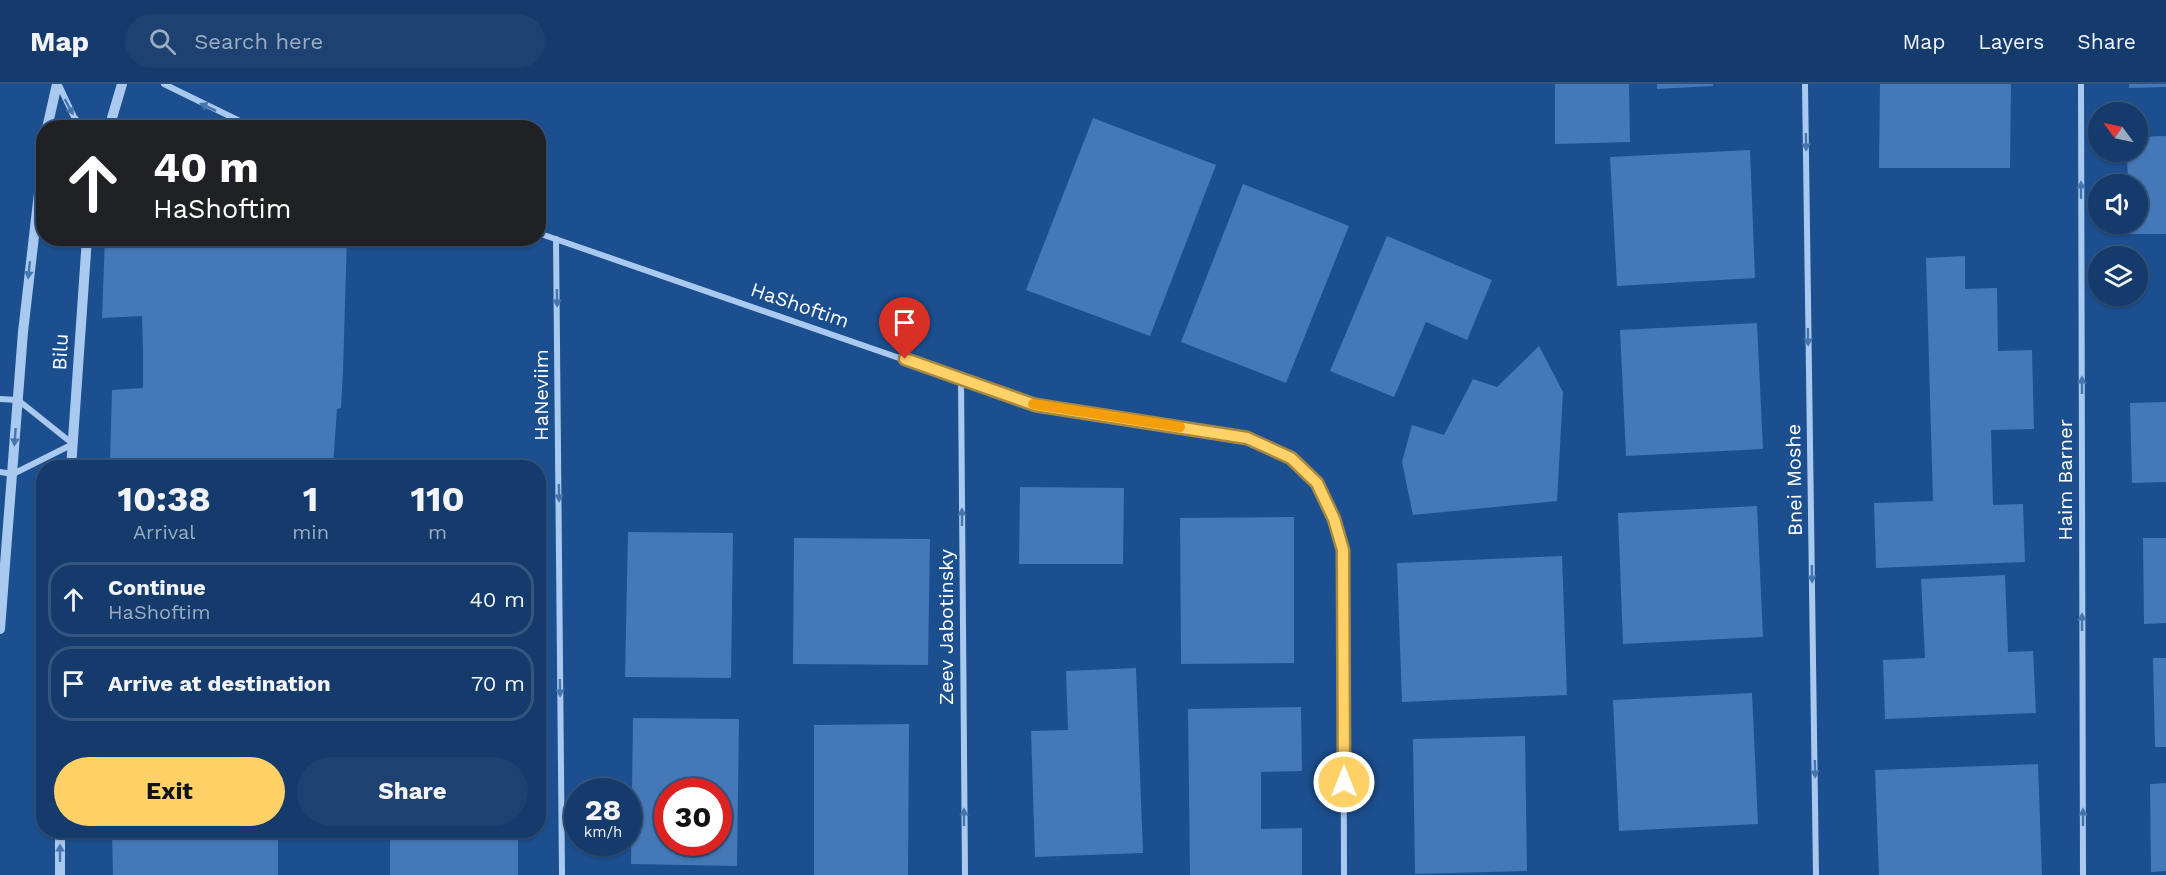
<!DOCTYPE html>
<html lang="en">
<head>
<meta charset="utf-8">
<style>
	body { margin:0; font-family:"Work Sans",sans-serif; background:#1d4271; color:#f1f3f6; height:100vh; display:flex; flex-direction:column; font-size:22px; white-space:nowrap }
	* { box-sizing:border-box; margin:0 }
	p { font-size:20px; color:#9dadc1 }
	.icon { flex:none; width:33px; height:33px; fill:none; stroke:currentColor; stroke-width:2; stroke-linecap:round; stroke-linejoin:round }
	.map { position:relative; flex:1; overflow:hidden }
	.panel { position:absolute; left:36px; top:376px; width:510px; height:378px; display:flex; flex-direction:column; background:#143b6b; border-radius:24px; box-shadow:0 2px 4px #0004,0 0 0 2px #33557e }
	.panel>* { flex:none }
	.banner { position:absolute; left:36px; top:36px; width:510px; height:126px; border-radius:24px; box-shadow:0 2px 4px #0004,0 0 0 2px #33557e; background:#202124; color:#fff; overflow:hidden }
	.needle { width:39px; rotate:303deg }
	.tools { position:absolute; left:2088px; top:18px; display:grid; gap:12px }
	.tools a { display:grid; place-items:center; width:60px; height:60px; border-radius:50%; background:#143b6b; box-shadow:0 2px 4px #0004,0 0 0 2px #33557e; font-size:30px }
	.speed { position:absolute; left:564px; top:694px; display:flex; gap:12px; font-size:30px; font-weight:700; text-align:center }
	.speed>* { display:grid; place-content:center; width:78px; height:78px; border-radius:50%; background:#143b6b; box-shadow:0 2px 4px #0004,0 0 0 2px #33557e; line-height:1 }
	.speed small { font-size:15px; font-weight:400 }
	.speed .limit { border:9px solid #d22; background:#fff; color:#111 }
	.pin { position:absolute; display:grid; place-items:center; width:51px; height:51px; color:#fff; margin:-62px -26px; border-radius:50% 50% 50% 0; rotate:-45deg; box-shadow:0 0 6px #0007 }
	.pin .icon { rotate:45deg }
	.me { position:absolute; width:66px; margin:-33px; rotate:0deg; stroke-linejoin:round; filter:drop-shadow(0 0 4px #0008) }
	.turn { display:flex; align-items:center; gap:21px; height:126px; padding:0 18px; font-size:27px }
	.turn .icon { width:78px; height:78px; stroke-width:2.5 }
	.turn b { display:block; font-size:42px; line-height:51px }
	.eta { display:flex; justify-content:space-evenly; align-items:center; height:102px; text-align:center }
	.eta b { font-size:36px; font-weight:700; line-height:42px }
	.action { display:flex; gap:12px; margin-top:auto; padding:12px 18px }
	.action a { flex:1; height:69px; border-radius:36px; background:#ffd166; color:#111; font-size:24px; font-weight:700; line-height:69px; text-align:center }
	.action a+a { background:#1d4271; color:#f1f3f6 }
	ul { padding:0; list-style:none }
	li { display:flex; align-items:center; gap:18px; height:75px; margin:0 12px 9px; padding:0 6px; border:3px solid #33557e; border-radius:24px }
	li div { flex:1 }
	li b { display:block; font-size:22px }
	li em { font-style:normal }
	header { display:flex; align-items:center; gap:36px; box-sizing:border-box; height:84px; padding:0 30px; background:#143b6b; border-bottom:2px solid #33557e }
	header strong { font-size:28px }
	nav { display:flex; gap:33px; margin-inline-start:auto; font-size:21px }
	.search { width:420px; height:54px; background:#1d4271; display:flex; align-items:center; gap:15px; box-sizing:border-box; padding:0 21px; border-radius:33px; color:#9dadc1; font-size:22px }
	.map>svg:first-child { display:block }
	.building { fill:#4478b7; fill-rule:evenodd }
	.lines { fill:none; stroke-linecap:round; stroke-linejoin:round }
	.minor { stroke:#a9c9ee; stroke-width:6 }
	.tertiary { stroke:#a9c9ee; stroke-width:10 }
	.oneway { fill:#4674ac }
	.route-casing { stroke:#a68842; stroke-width:15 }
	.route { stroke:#ffd166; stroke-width:10 }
	.slow { stroke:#f59e0b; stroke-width:10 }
	.labels { text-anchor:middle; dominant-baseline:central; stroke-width:4.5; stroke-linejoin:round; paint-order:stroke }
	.street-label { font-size:20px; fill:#fff; stroke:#1b4f8f }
</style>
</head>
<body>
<header>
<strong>Map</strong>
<div class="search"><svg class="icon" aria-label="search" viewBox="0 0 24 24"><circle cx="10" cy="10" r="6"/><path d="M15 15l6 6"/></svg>Search here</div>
<nav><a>Map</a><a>Layers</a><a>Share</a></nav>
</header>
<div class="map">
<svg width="2166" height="791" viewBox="0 0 2166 791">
	<rect width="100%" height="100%" fill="#1b4f8f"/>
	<!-- building -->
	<g class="building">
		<polygon points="1555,0 1629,0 1630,58 1555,60"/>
		<polygon points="1657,0 1713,0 1713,2 1657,5"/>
		<polygon points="1880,0 2011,0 2010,84 1879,84"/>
		<polygon points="2129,0 2166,0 2166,3 2129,4"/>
		<polygon points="1093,34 1216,81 1150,252 1026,206"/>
		<polygon points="2166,52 2166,150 2129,150 2128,140 2138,140 2138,100 2128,100 2127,68 2138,68 2138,53"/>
		<polygon points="1750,66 1755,194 1617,202 1610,73"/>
		<polygon points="1243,100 1349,142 1286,299 1181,258"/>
		<polygon points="1387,152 1492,196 1467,256 1426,238 1394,313 1330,287"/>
		<polygon points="105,154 347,154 343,287 341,324 337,325 333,382 110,379 112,306 143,304 143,269 142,232 102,234"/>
		<polygon points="1965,172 1965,205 1997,204 1998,267 2032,266 2034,345 1991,346 1993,421 2023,420 2025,478 1876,484 1874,419 1933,417 1926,174"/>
		<polygon points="1757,239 1763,365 1626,372 1620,246"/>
		<polygon points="1539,262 1563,308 1557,417 1413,431 1402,378 1412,341 1444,351 1473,295 1497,303"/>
		<polygon points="2166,318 2166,398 2132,399 2130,319"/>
		<polygon points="1020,403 1124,404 1123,480 1019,480"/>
		<polygon points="1757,422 1763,553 1623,560 1618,429"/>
		<polygon points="1294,433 1294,579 1181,580 1180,434"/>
		<polygon points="628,448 733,449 731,594 625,593"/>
		<polygon points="794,454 930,455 928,581 793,580"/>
		<polygon points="2143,454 2166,454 2166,539 2144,540"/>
		<polygon points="1562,472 1567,611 1402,618 1397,479"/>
		<polygon points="2005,491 2008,568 2033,567 2036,629 1885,635 1883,576 1925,574 1921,495"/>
		<polygon points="2153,574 2166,574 2166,663 2155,663"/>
		<polygon points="1136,584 1143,769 1035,773 1031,647 1068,646 1066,587"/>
		<polygon points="1752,609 1758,740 1619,747 1613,616"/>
		<polygon points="1301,623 1302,687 1261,688 1261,745 1302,744 1302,791 1190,791 1188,625"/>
		<path d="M 633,634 L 739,635 L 737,782 L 631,780 ZM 668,708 L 718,708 L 718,759 L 668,759 Z"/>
		<polygon points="909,640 908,791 814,791 814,641"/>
		<polygon points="1525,652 1527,787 1415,790 1413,655"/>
		<polygon points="2038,680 2042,791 1879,791 1875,686"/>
		<polygon points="2166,699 2166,787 2151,788 2150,700"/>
		<polygon points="112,747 278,747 278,791 113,791"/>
		<rect x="390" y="747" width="128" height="44"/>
	</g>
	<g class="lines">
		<!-- minor -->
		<g class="minor">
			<polyline points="164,0 254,44"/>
			<polyline points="1805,0 1816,791"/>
			<polyline points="2081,0 2083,791"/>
			<polyline points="59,1 74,33 85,44"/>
			<polyline points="538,149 1035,321 1247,354 1291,374 1317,399 1334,435 1343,467 1344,791"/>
			<polyline points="556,155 562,791"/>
			<polyline points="961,295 965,791"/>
			<polyline points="0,315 18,316 73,360 13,390 0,388"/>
		</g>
		<!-- tertiary -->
		<g class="tertiary">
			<polyline points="47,44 57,0"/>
			<polyline points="109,44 122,0"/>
			<polyline points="71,384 87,154"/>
			<polyline points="0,545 23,248 44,65"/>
			<polyline points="60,747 60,791"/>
		</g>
	</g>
	<!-- one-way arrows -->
	<defs><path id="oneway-solid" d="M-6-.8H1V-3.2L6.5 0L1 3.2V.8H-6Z" transform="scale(1.5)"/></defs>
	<g class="oneway">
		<use href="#oneway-solid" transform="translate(69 23) rotate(62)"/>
		<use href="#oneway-solid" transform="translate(208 23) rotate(-155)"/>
		<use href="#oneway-solid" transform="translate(1806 58) rotate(89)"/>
		<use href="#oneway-solid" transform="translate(2081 106) rotate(-90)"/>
		<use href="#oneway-solid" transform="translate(29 186) rotate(96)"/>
		<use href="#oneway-solid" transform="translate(557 214) rotate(89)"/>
		<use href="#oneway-solid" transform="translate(1808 253) rotate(89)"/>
		<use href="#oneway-solid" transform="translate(2082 301) rotate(-90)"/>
		<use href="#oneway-solid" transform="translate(15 353) rotate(94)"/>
		<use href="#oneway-solid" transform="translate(559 409) rotate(89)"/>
		<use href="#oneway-solid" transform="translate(962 433) rotate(-90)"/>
		<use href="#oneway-solid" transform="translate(1812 490) rotate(89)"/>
		<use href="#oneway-solid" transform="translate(2082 538) rotate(-90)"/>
		<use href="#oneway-solid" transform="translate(560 604) rotate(89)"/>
		<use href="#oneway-solid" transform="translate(1815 685) rotate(89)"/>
		<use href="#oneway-solid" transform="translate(964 733) rotate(-90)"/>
		<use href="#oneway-solid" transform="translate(2083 733) rotate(-90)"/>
		<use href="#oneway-solid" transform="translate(60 769) rotate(-90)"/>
	</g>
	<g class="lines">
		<!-- route casing -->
		<g class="route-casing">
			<polyline id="route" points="905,275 1035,321 1247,354 1291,374 1317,399 1334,435 1343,466 1344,698"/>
		</g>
		<!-- route -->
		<use href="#route" class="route"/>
		<!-- slow -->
		<polyline class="slow" points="1033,320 1180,343"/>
	</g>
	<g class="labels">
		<!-- street labels -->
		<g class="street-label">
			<text transform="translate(800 221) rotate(19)">HaShoftim</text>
			<text transform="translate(60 268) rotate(-87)">Bilu</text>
			<text transform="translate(541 311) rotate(-90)">HaNeviim</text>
			<text transform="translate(1794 396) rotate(-91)">Bnei Moshe</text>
			<text transform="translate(2065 396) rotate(-90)">Haim Barner</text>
			<text transform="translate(946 543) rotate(-90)">Zeev Jabotinsky</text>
		</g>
	</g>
</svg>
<div class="tools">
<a><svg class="needle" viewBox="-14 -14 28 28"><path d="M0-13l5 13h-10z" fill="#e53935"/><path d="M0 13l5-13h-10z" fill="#9dadc1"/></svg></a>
<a><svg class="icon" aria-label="sound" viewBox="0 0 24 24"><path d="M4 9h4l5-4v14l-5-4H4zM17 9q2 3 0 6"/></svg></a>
<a><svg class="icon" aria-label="layers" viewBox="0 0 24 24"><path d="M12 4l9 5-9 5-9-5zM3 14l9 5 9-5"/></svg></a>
</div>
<div class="speed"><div>28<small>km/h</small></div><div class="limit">30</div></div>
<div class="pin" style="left:905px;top:275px;background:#d93025"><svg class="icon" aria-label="arrive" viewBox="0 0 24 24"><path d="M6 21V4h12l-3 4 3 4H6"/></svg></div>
<svg class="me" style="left:1344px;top:698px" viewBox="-20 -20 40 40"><circle r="17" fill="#ffd166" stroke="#fff" stroke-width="3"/><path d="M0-11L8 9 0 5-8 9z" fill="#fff"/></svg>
<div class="banner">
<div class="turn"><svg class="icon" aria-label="ahead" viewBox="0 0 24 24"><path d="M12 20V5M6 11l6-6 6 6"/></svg><div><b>40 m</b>HaShoftim</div></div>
</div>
<section class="panel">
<div class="eta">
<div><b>10:38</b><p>Arrival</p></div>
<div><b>1</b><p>min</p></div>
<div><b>110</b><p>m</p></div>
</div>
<ul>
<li><svg class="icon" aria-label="ahead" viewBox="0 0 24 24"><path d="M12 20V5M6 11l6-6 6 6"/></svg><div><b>Continue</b><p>HaShoftim</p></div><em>40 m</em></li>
<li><svg class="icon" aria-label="arrive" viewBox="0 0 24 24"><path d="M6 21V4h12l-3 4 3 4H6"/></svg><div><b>Arrive at destination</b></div><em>70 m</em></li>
</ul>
<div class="action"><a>Exit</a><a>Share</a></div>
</section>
</div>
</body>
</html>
